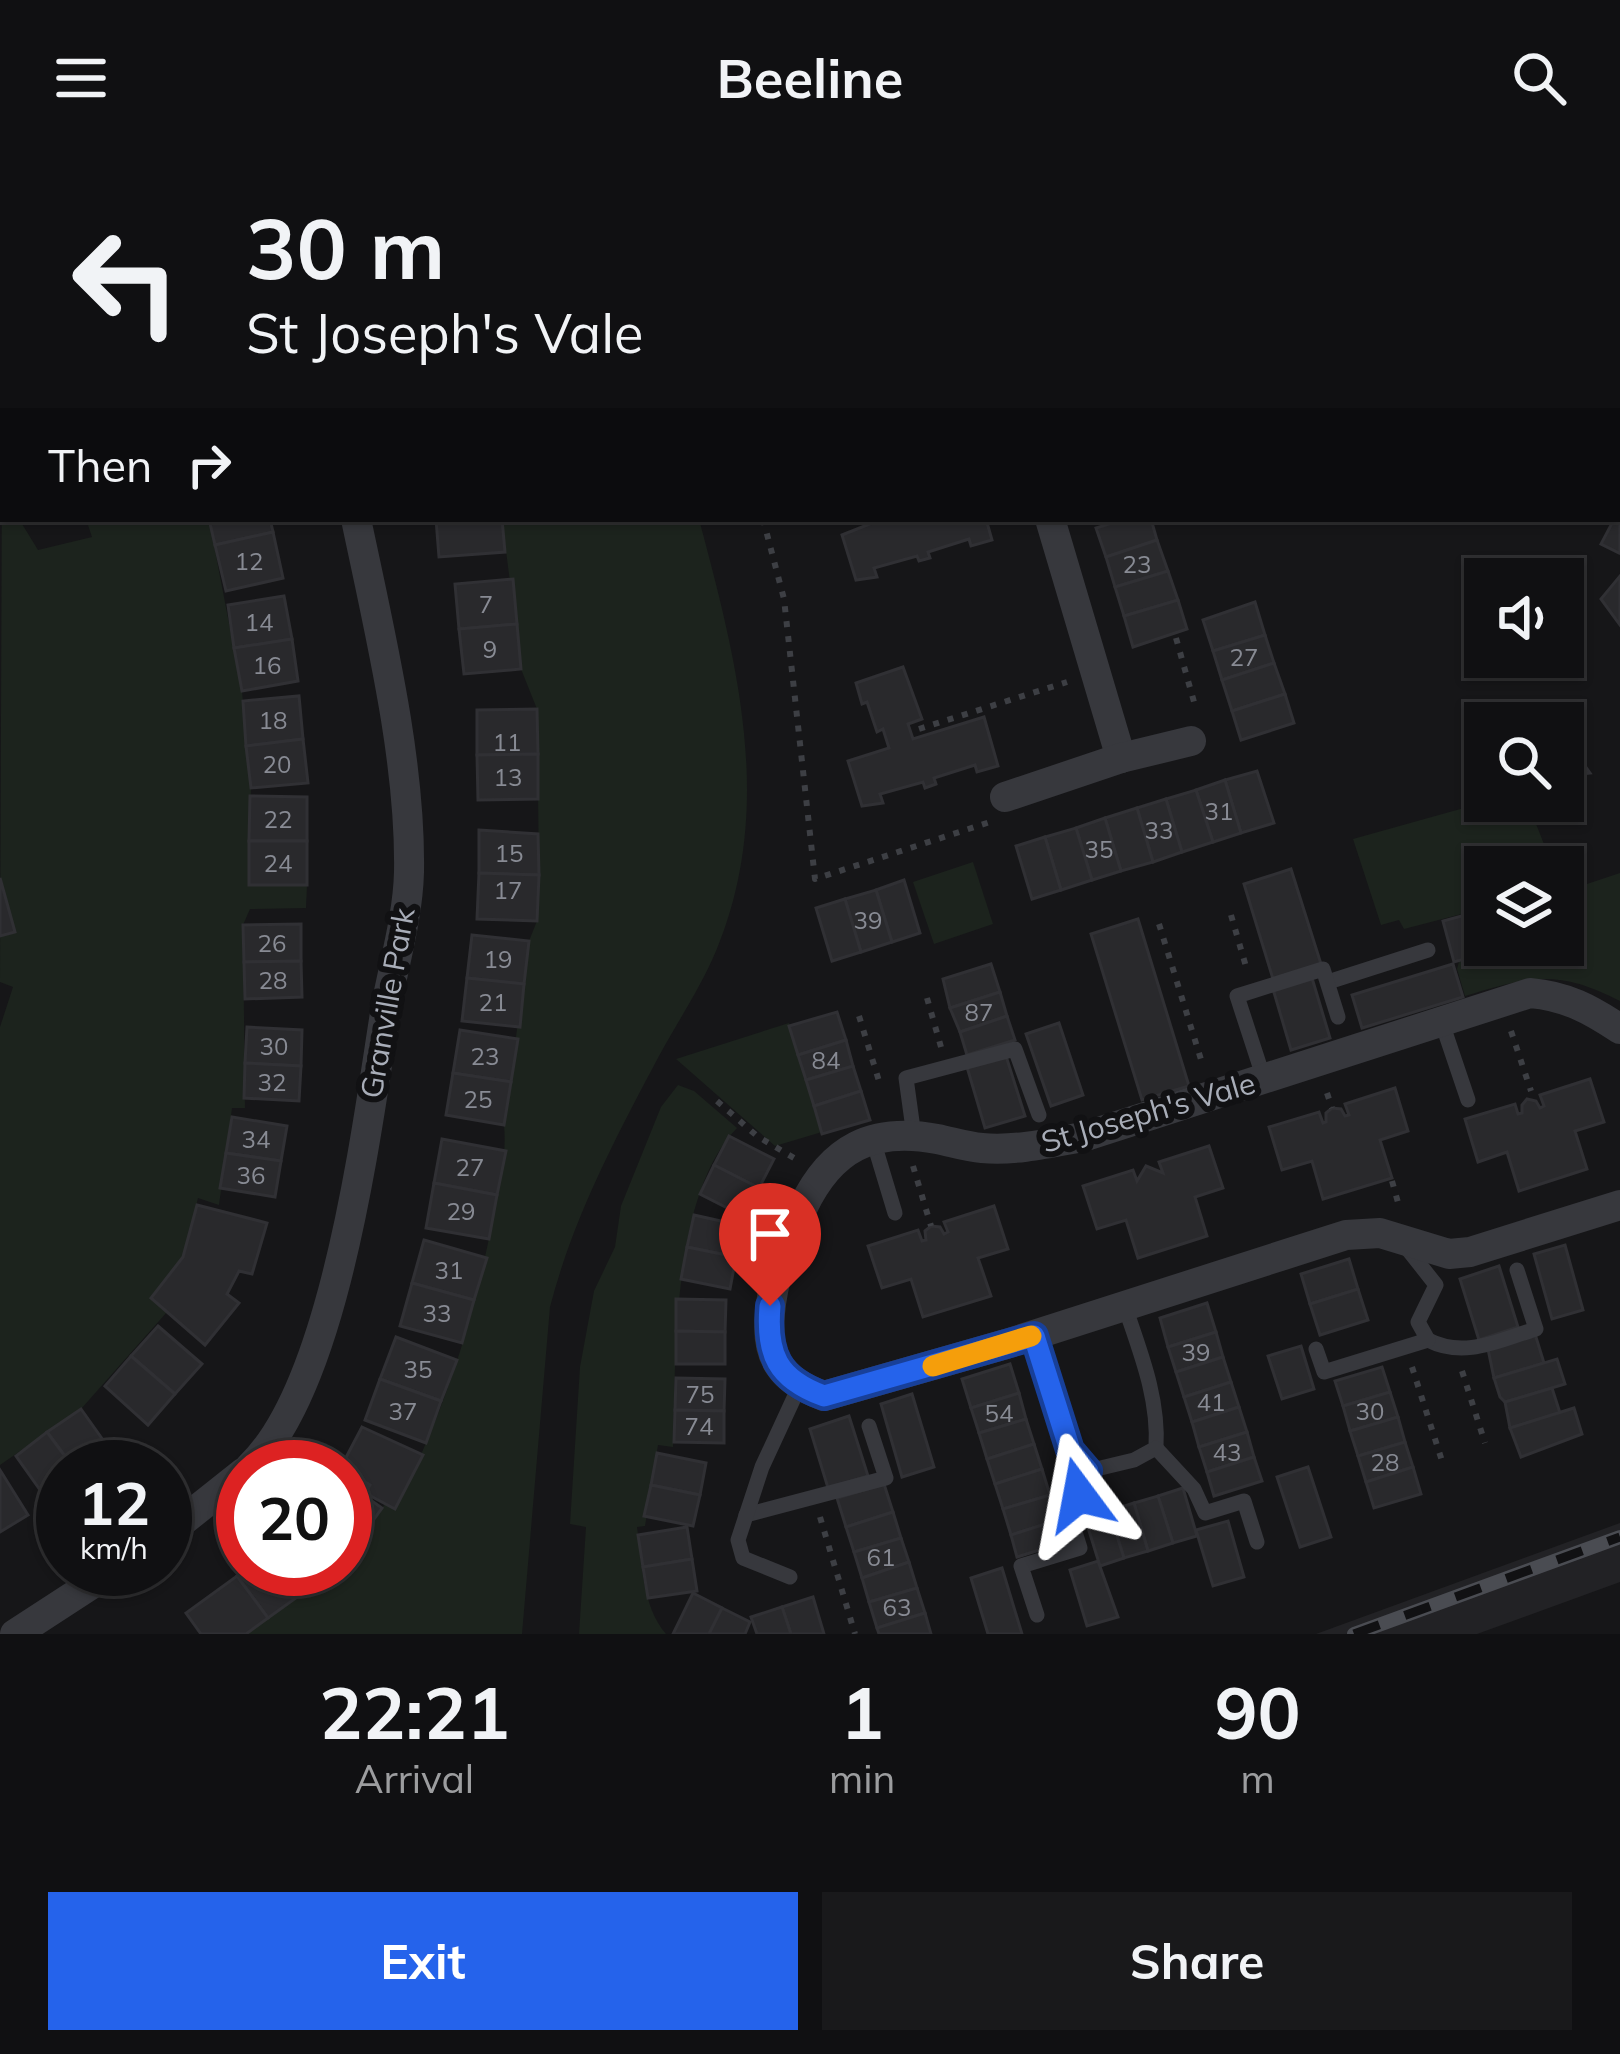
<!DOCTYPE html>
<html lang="en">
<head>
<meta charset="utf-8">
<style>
	body { margin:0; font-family:Mulish,sans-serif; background:#19191b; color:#f1f3f6; height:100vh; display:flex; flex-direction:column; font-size:45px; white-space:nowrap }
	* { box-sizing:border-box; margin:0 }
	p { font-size:39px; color:#9c9d9f }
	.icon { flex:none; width:66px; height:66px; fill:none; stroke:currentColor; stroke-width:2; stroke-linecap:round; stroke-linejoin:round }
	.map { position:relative; height:1478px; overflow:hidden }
	.drawer { display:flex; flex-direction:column; background:#101012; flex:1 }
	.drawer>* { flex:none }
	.hud { position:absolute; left:0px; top:0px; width:1620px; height:366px; box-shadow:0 3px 9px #0004,0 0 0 3px #303032; background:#101012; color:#f1f3f6; overflow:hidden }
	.fabs { position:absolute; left:1464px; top:402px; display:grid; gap:24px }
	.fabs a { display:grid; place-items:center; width:120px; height:120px; border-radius:0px; background:#101012; box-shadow:0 3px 9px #0004,0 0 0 3px #303032; font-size:60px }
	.speed { position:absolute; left:36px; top:1284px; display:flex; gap:24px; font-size:60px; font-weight:700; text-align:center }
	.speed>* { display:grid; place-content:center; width:156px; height:156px; border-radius:50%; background:#101012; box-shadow:0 3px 9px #0004,0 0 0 3px #303032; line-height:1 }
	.speed small { font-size:30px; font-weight:400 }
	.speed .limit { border:18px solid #d22; background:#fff; color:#111 }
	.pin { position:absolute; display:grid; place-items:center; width:102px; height:102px; color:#fff; margin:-123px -51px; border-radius:50% 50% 50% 0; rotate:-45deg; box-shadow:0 0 12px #0007 }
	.pin .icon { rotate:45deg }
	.me { position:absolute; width:132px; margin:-66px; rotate:347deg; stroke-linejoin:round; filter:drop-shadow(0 0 9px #0008) }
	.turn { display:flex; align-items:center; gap:42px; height:252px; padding:0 48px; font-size:54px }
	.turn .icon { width:156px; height:156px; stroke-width:2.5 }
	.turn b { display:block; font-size:84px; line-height:102px }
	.then { display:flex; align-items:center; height:114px; padding:0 48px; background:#0003; gap:24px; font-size:45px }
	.eta { display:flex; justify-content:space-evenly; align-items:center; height:204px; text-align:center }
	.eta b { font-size:72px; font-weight:700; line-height:84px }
	.button { display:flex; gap:24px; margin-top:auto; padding:24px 48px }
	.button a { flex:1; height:138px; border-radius:0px; background:#2563eb; color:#fff; font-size:48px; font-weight:700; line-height:138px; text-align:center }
	.button a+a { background:#19191b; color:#f1f3f6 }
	header { display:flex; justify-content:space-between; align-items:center; height:156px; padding:0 48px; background:#101012; font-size:54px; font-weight:700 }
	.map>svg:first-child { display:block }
	.built { fill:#222225 }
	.green { fill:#1c231d }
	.building { fill:#29292c; stroke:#303034; stroke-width:3 }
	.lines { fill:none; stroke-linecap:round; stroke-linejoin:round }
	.path { stroke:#3d3f44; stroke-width:6; stroke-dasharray:6 9; stroke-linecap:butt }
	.service { stroke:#37383d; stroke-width:15 }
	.minor { stroke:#37383d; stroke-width:30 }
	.rail-casing { stroke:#4a4c52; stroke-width:14 }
	.rail { stroke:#111113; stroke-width:9; stroke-dasharray:27; stroke-linecap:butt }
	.route-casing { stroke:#184099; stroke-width:30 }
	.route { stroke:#2563eb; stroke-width:21 }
	.slow { stroke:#f59e0b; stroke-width:21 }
	.labels { text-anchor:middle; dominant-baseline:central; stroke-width:12; stroke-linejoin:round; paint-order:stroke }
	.number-label { font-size:24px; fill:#888b94 }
	.street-label { font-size:30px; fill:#a8adb8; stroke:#111113 }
</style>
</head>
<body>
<header><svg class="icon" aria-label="menu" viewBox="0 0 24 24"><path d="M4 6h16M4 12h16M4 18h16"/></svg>Beeline<svg class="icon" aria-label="search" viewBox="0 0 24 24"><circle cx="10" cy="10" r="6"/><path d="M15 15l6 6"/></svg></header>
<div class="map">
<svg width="1620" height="1478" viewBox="0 0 1620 1478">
	<rect width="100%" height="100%" fill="#161618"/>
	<!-- built -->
	<polygon class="built" points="1620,1367 1620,1426 1477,1478 1316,1478"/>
	<!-- green -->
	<g class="green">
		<polygon points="3,35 3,363 19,363 38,394 92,381 86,363 209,363 242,535 251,632 249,728 307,729 306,752 250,753 243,769 245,952 232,952 219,1049 198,1042 183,1101 151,1141 167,1156 81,1253 0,1309 0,871 13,831 0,826"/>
		<path d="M 502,363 L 699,363 C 737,506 776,651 716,795 C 701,831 678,865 659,900 C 616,981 573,1062 550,1151 L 522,1478 L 246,1478 L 299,1440 L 294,1432 C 313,1419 322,1413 345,1413 L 345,1400 L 385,1348 L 395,1352 C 443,1262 475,1161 493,1061 C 499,1030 507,1001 504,969 L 529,785 L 537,765 L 539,719 L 537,553 L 521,513 Z"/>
		<polygon points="1489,645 1527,645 1553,711 1485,711 1485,782 1477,754 1404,773 1399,764 1381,769 1353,683"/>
		<polygon points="973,706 993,768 934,788 913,726"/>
		<path d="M 1620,717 L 1620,845 C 1558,813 1530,820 1465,840 L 1457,813 L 1459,806 L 1489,798 L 1487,789 L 1563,789 L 1563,736 Z"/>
		<polygon points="789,867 822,976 775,990 676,903"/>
		<path d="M 678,929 L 694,935 L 737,972 C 671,1039 676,1202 673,1291 L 658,1289 L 645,1370 L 637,1371 C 642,1406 642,1450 666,1478 L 579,1478 L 586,1371 L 570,1368 L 580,1211 L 594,1135 L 615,1091 L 621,1050 L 661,951 Z"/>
	</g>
	<!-- building -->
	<g class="building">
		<polygon points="1620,352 1620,395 1619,397 1601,388"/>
		<polygon points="209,363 270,363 273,376 215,389"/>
		<polygon points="436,363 502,363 505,396 439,401"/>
		<polygon points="882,363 986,363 992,384 971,390 969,383 928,396 930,402 919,405 917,400 874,412 877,421 856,424 842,379"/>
		<polygon points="1125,363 1151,363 1157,384 1106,401 1096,372"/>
		<polygon points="273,376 283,422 226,435 215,389"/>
		<polygon points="1157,384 1168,415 1115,431 1106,401"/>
		<polygon points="1168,415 1178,444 1124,460 1115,431"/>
		<polygon points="1620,420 1620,469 1601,443"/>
		<polygon points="513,423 517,468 459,473 455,428"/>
		<polygon points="284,440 292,483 234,492 228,449"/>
		<polygon points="1178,444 1187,473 1133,491 1124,460"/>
		<polygon points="1255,446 1265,479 1213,495 1203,464"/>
		<polygon points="517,468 521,513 464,518 459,473"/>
		<polygon points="1265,479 1274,507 1222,524 1213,495"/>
		<polygon points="292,483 298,525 242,535 234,492"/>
		<polygon points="1274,507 1285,538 1232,555 1222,524"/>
		<polygon points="903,511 922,563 908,568 913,583 984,561 998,610 977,616 975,609 934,622 936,628 925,632 923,626 880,638 883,647 862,650 848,605 889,592 883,573 877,576 867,546 862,548 856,527"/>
		<polygon points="1285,538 1294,567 1241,584 1232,555"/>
		<polygon points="299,540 303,583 246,590 243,545"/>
		<polygon points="537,553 538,598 477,599 477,554"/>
		<polygon points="1563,579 1590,617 1563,620"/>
		<polygon points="303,583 308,627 251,632 246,590"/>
		<polygon points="538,598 538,643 478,644 477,599"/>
		<polygon points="1257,615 1274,667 1241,677 1225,624"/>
		<polygon points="1225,624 1241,677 1213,686 1196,634"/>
		<polygon points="1196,634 1213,686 1182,696 1166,643"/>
		<polygon points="250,640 307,641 307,685 249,685"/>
		<polygon points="1166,643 1182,696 1153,706 1137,652"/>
		<polygon points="1137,652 1153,706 1121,715 1105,662"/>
		<polygon points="1105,662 1121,715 1092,724 1076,672"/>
		<polygon points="1076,672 1092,724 1061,734 1045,681"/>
		<polygon points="479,674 538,678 539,719 479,717"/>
		<polygon points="1045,681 1061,734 1032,743 1016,690"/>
		<rect x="249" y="685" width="58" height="44"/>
		<polygon points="1291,713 1321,808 1273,823 1244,728"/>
		<polygon points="479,717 539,719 537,765 477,763"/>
		<polygon points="0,722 15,776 0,780"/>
		<polygon points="904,724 920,777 892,786 876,734"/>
		<polygon points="876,734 892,786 861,796 845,743"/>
		<polygon points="845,743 861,796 832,805 816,752"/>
		<polygon points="1476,756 1487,797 1454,806 1443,765"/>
		<polygon points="1138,763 1189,930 1142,944 1091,778"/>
		<polygon points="301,768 301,805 244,806 243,769"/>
		<polygon points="472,779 529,785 524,828 467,822"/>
		<polygon points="301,805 302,841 245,843 244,806"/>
		<polygon points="991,808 1000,836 950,852 943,823"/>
		<polygon points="1453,808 1463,841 1362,872 1352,839"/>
		<polygon points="467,822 524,828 520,871 462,865"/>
		<polygon points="1312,822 1330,882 1291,894 1273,833"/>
		<polygon points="1000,836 1007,860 960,876 950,852"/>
		<polygon points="837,856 846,884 798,899 789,870"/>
		<polygon points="1007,860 1015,884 967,899 960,876"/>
		<polygon points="1059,867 1083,939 1051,950 1026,878"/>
		<polygon points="247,871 302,874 301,910 245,907"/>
		<polygon points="460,874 518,883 511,926 453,917"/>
		<polygon points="846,884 853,910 806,924 798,899"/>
		<polygon points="1006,900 1025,960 985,972 967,911"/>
		<polygon points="245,907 301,910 299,945 244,942"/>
		<polygon points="853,910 861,935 814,950 806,924"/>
		<polygon points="453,917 511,926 504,969 446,959"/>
		<polygon points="1590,923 1604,966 1575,975 1587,1013 1519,1035 1507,996 1478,1006 1465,963 1515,948 1518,958 1522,957 1522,949 1527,943 1536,945 1540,952 1544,950 1540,939"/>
		<polygon points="1395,932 1408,975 1380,984 1392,1022 1323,1043 1312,1005 1282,1014 1269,971 1319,956 1323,967 1326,966 1326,957 1332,952 1341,953 1345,960 1349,959 1345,948"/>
		<polygon points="861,935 870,964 822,978 814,950"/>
		<polygon points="232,961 287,970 281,1005 226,997"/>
		<polygon points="729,980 774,1003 759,1032 714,1009"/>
		<polygon points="442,983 506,995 497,1039 434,1027"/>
		<polygon points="1209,990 1223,1032 1195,1041 1207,1080 1138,1102 1126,1064 1097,1073 1083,1030 1133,1014 1137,1025 1146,1010 1163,1017 1159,1006"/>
		<polygon points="226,997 281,1005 275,1041 220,1032"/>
		<polygon points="714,1009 759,1032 745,1061 700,1038"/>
		<polygon points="434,1027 497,1039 489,1083 426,1072"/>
		<polygon points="197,1049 267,1067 252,1118 239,1115 227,1138 239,1147 205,1189 151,1142 183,1101"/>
		<polygon points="994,1050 1008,1093 978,1102 991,1140 923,1161 911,1123 882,1132 868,1090 918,1074 922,1085 926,1084 925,1075 931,1070 940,1071 944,1078 948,1076 944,1066"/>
		<polygon points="694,1059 743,1070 736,1101 687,1091"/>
		<polygon points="424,1084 487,1102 474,1144 412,1127"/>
		<polygon points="1565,1089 1583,1154 1552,1163 1534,1098"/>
		<polygon points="687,1091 736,1101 730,1133 681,1123"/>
		<polygon points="1349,1103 1358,1133 1310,1148 1301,1118"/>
		<polygon points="1499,1110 1518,1171 1479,1184 1460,1123"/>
		<polygon points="412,1127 474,1144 462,1187 400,1170"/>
		<polygon points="1358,1133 1368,1164 1320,1179 1310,1148"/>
		<polygon points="676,1143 726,1144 725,1176 676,1175"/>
		<polygon points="1207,1147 1216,1176 1168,1191 1160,1162"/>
		<polygon points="158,1170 202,1208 175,1238 131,1200"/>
		<polygon points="676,1175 725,1176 725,1208 676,1208"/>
		<polygon points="1216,1176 1223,1201 1176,1216 1168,1191"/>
		<polygon points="1535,1178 1544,1207 1494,1222 1488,1193"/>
		<polygon points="396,1181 457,1204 441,1245 380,1223"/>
		<polygon points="1301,1190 1314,1233 1282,1243 1268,1200"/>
		<polygon points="131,1200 175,1238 148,1269 105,1230"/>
		<polygon points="1223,1201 1231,1226 1184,1241 1176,1216"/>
		<polygon points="1557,1203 1565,1228 1505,1246 1500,1241 1494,1222"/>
		<polygon points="1010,1208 1019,1237 971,1252 962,1223"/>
		<polygon points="1382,1211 1390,1236 1343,1250 1335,1225"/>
		<polygon points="676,1222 725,1223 724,1255 675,1254"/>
		<polygon points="380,1223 441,1245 426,1287 365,1264"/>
		<polygon points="1231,1226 1239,1251 1192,1266 1184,1241"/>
		<polygon points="1552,1232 1560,1257 1510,1272 1505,1246"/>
		<polygon points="1390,1236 1398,1261 1350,1275 1343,1250"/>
		<polygon points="1019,1237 1026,1263 979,1277 971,1252"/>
		<polygon points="912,1238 934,1311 902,1321 881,1248"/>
		<polygon points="1239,1251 1247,1276 1199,1291 1192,1266"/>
		<polygon points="1574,1252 1582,1278 1521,1301 1510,1272"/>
		<polygon points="81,1253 115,1301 101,1311 73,1311 47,1276"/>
		<polygon points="675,1254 724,1255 724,1287 674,1286"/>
		<polygon points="849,1260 868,1320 828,1332 810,1273"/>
		<polygon points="1398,1261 1405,1286 1358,1300 1350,1275"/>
		<polygon points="1026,1263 1034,1288 987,1303 979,1277"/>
		<polygon points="362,1271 423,1299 395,1353 365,1337 370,1329 341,1311"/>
		<polygon points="47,1276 73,1311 63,1311 63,1339 50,1348 16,1300"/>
		<polygon points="1247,1276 1254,1301 1207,1316 1199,1291"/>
		<polygon points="1405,1286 1413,1311 1366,1326 1358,1300"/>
		<polygon points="1034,1288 1042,1313 995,1328 987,1303"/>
		<polygon points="657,1297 706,1307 700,1339 651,1329"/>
		<polygon points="1254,1301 1262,1325 1214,1340 1207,1316"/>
		<polygon points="1308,1311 1331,1381 1300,1391 1277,1321"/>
		<polygon points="1413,1311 1421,1338 1374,1352 1366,1326"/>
		<polygon points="1042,1313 1050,1339 1003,1353 995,1328"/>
		<polygon points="0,1314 28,1359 0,1376"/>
		<polygon points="345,1326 382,1352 354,1391 345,1384"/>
		<polygon points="884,1328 893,1356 846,1371 837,1342"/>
		<polygon points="651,1329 700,1339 693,1370 644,1360"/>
		<polygon points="1183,1332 1197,1380 1173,1387 1158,1340"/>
		<polygon points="1050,1339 1058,1364 1011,1379 1003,1353"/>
		<polygon points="1158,1340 1173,1387 1148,1395 1134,1347"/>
		<polygon points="1134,1347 1148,1395 1124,1402 1109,1355"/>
		<polygon points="1109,1355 1124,1402 1100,1410 1085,1362"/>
		<polygon points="893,1356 901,1382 854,1396 846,1371"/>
		<polygon points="1058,1364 1065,1386 1017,1401 1011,1379"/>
		<polygon points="1228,1365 1244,1421 1213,1430 1196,1374"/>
		<polygon points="687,1371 692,1403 643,1411 638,1379"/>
		<polygon points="901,1382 909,1406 862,1422 854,1396"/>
		<polygon points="692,1403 697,1435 648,1442 643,1411"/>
		<polygon points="1098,1405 1118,1461 1087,1470 1070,1414"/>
		<polygon points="909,1406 917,1432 869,1446 862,1422"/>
		<polygon points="1002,1412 1022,1478 988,1478 971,1422"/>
		<polygon points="246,1413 312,1413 315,1417 294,1432 300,1439 268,1462 237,1420"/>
		<polygon points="237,1420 268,1462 246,1478 201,1478 186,1457"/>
		<polygon points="917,1432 925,1457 877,1472 869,1446"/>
		<polygon points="693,1437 722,1452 709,1478 673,1478"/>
		<polygon points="813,1441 824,1478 791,1478 782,1451"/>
		<polygon points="782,1451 791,1478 757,1478 751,1461"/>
		<polygon points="722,1452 750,1466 745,1478 709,1478"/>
		<polygon points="925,1457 931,1478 879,1478 877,1472"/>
	</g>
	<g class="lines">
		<!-- path -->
		<g class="path">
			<polyline points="1402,0 1403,3"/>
			<polyline points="763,363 784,443 815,723 990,666"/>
			<polyline points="1176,482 1196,553"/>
			<polyline points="919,573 1067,526"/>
			<polyline points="1231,759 1247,814"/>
			<polyline points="1159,768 1203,910"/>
			<polyline points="927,842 941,891"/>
			<polyline points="859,860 879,925"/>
			<polyline points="1511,875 1531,935"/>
			<polyline points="1327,937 1332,952"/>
			<polyline points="717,945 757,980 794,1002"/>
			<polyline points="913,1010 931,1070"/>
			<polyline points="1392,1025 1399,1050"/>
			<polyline points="1412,1211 1443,1308"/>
			<polyline points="1462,1215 1485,1287"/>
			<polyline points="820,1361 855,1478"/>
		</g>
		<!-- service -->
		<g class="service">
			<polyline points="1328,826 1428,794"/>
			<polyline points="1441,864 1468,944"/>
			<polyline points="1264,923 1237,840 1323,813 1338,861"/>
			<polyline points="914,980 906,922 1015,893 1039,959"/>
			<polyline points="873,984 895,1057"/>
			<path d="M 1034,1180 L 1070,1295 L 1088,1315 L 1134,1304 L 1156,1292 C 1159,1243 1141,1198 1125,1151"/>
			<path d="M 1428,1184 C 1465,1203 1499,1184 1536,1173 L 1517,1114"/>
			<polyline points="1316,1193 1324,1216 1428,1184 1418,1166 1436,1129 1406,1091"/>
			<polyline points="1156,1292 1194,1333 1205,1357 1244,1345 1257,1386"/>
			<polyline points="746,1359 886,1322 869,1270"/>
			<polyline points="790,1421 743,1402 738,1384 762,1311 799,1231"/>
			<polyline points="1037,1459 1021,1410 1080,1392 1071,1363 1088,1315"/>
		</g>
		<!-- minor -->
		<g class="minor">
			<polyline points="179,0 182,3"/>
			<polyline points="825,0 825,3"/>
			<polyline points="1446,0 1448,3"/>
			<polyline points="1617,265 1620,270"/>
			<polyline points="1050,363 1121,602"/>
			<polyline points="1005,641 1121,602 1191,585"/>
			<path d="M 1620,873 C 1590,853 1566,840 1530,837 L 1083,981 C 1050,987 1016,995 982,992 C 967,991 952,986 937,983 C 872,971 831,992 803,1051 C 787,1084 773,1120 770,1157 C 765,1202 782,1225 824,1240 L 1006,1188 L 1346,1079 L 1380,1077 L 1449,1098 L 1470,1096 L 1620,1049"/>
			<path d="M 250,1311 C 336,1229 367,969 386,851 C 394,808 408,760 409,716 C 411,604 379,473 356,363"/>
			<polyline points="165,1379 243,1317"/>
			<polyline points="15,1478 115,1413"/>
		</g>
		<!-- rail casing -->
		<g class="rail-casing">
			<polyline id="rail" points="1354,1478 1620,1381"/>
		</g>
		<!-- rail -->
		<use href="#rail" class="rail"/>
	</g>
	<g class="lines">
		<!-- route casing -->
		<g class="route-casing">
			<path id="route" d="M 770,1150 C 766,1198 777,1223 824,1240 L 1034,1180 L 1070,1294 L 1088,1315 L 1079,1339"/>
		</g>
		<!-- route -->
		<use href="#route" class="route"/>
		<!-- slow -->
		<polyline class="slow" points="933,1210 1031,1180"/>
	</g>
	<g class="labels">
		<!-- number labels -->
		<g class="number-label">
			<text x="249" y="405">12</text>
			<text x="1137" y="408">23</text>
			<text x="486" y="448">7</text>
			<text x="259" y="466">14</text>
			<text x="490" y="493">9</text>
			<text x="1244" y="501">27</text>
			<text x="267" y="509">16</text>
			<text x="273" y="564">18</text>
			<text x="507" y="586">11</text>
			<text x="277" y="608">20</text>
			<text x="508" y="621">13</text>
			<text x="1219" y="655">31</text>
			<text x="278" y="663">22</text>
			<text x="1159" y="674">33</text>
			<text x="1099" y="693">35</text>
			<text x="509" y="697">15</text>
			<text x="278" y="707">24</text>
			<text x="508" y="734">17</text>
			<text x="868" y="764">39</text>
			<text x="272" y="787">26</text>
			<text x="498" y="803">19</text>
			<text x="273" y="824">28</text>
			<text x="493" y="846">21</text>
			<text x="979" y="856">87</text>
			<text x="274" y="890">30</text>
			<text x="485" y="900">23</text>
			<text x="826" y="904">84</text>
			<text x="272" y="926">32</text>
			<text x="478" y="943">25</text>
			<text x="256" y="983">34</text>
			<text x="470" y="1011">27</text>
			<text x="251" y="1019">36</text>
			<text x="461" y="1055">29</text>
			<text x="449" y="1114">31</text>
			<text x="437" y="1157">33</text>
			<text x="1196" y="1196">39</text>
			<text x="418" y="1213">35</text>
			<text x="700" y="1238">75</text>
			<text x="1211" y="1246">41</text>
			<text x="403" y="1255">37</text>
			<text x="1370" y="1255">30</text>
			<text x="999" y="1257">54</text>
			<text x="699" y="1270">74</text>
			<text x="1227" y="1296">43</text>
			<text x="1385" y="1306">28</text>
			<text x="881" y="1401">61</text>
			<text x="897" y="1451">63</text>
		</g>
		<!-- street labels -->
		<g class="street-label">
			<text transform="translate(387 847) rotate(-80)">Granville Park</text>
			<text transform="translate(1148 956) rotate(-16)">St Joseph's Vale</text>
		</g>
	</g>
</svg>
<div class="fabs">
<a><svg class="icon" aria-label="sound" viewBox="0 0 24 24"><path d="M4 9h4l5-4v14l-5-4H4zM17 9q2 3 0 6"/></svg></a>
<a><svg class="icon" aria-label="search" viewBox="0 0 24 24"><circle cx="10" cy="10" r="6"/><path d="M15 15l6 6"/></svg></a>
<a><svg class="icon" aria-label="layers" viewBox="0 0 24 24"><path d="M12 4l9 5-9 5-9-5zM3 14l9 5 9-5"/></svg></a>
</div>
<div class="speed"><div>12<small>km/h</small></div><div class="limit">20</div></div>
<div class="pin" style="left:770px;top:1150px;background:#d93025"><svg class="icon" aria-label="arrive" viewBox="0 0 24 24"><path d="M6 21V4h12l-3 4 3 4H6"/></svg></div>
<svg class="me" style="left:1079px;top:1339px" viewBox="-20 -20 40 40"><path d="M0-17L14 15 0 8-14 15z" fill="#2563eb" stroke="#fff" stroke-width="4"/></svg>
<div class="hud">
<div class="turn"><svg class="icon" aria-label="left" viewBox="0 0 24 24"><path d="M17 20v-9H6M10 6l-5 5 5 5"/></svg><div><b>30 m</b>St Joseph's Vale</div></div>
<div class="then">Then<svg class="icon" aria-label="right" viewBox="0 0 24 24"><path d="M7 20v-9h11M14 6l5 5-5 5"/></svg></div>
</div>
</div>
<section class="drawer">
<div class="eta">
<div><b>22:21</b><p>Arrival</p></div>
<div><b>1</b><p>min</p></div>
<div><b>90</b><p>m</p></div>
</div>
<div class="button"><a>Exit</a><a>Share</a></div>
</section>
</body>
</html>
